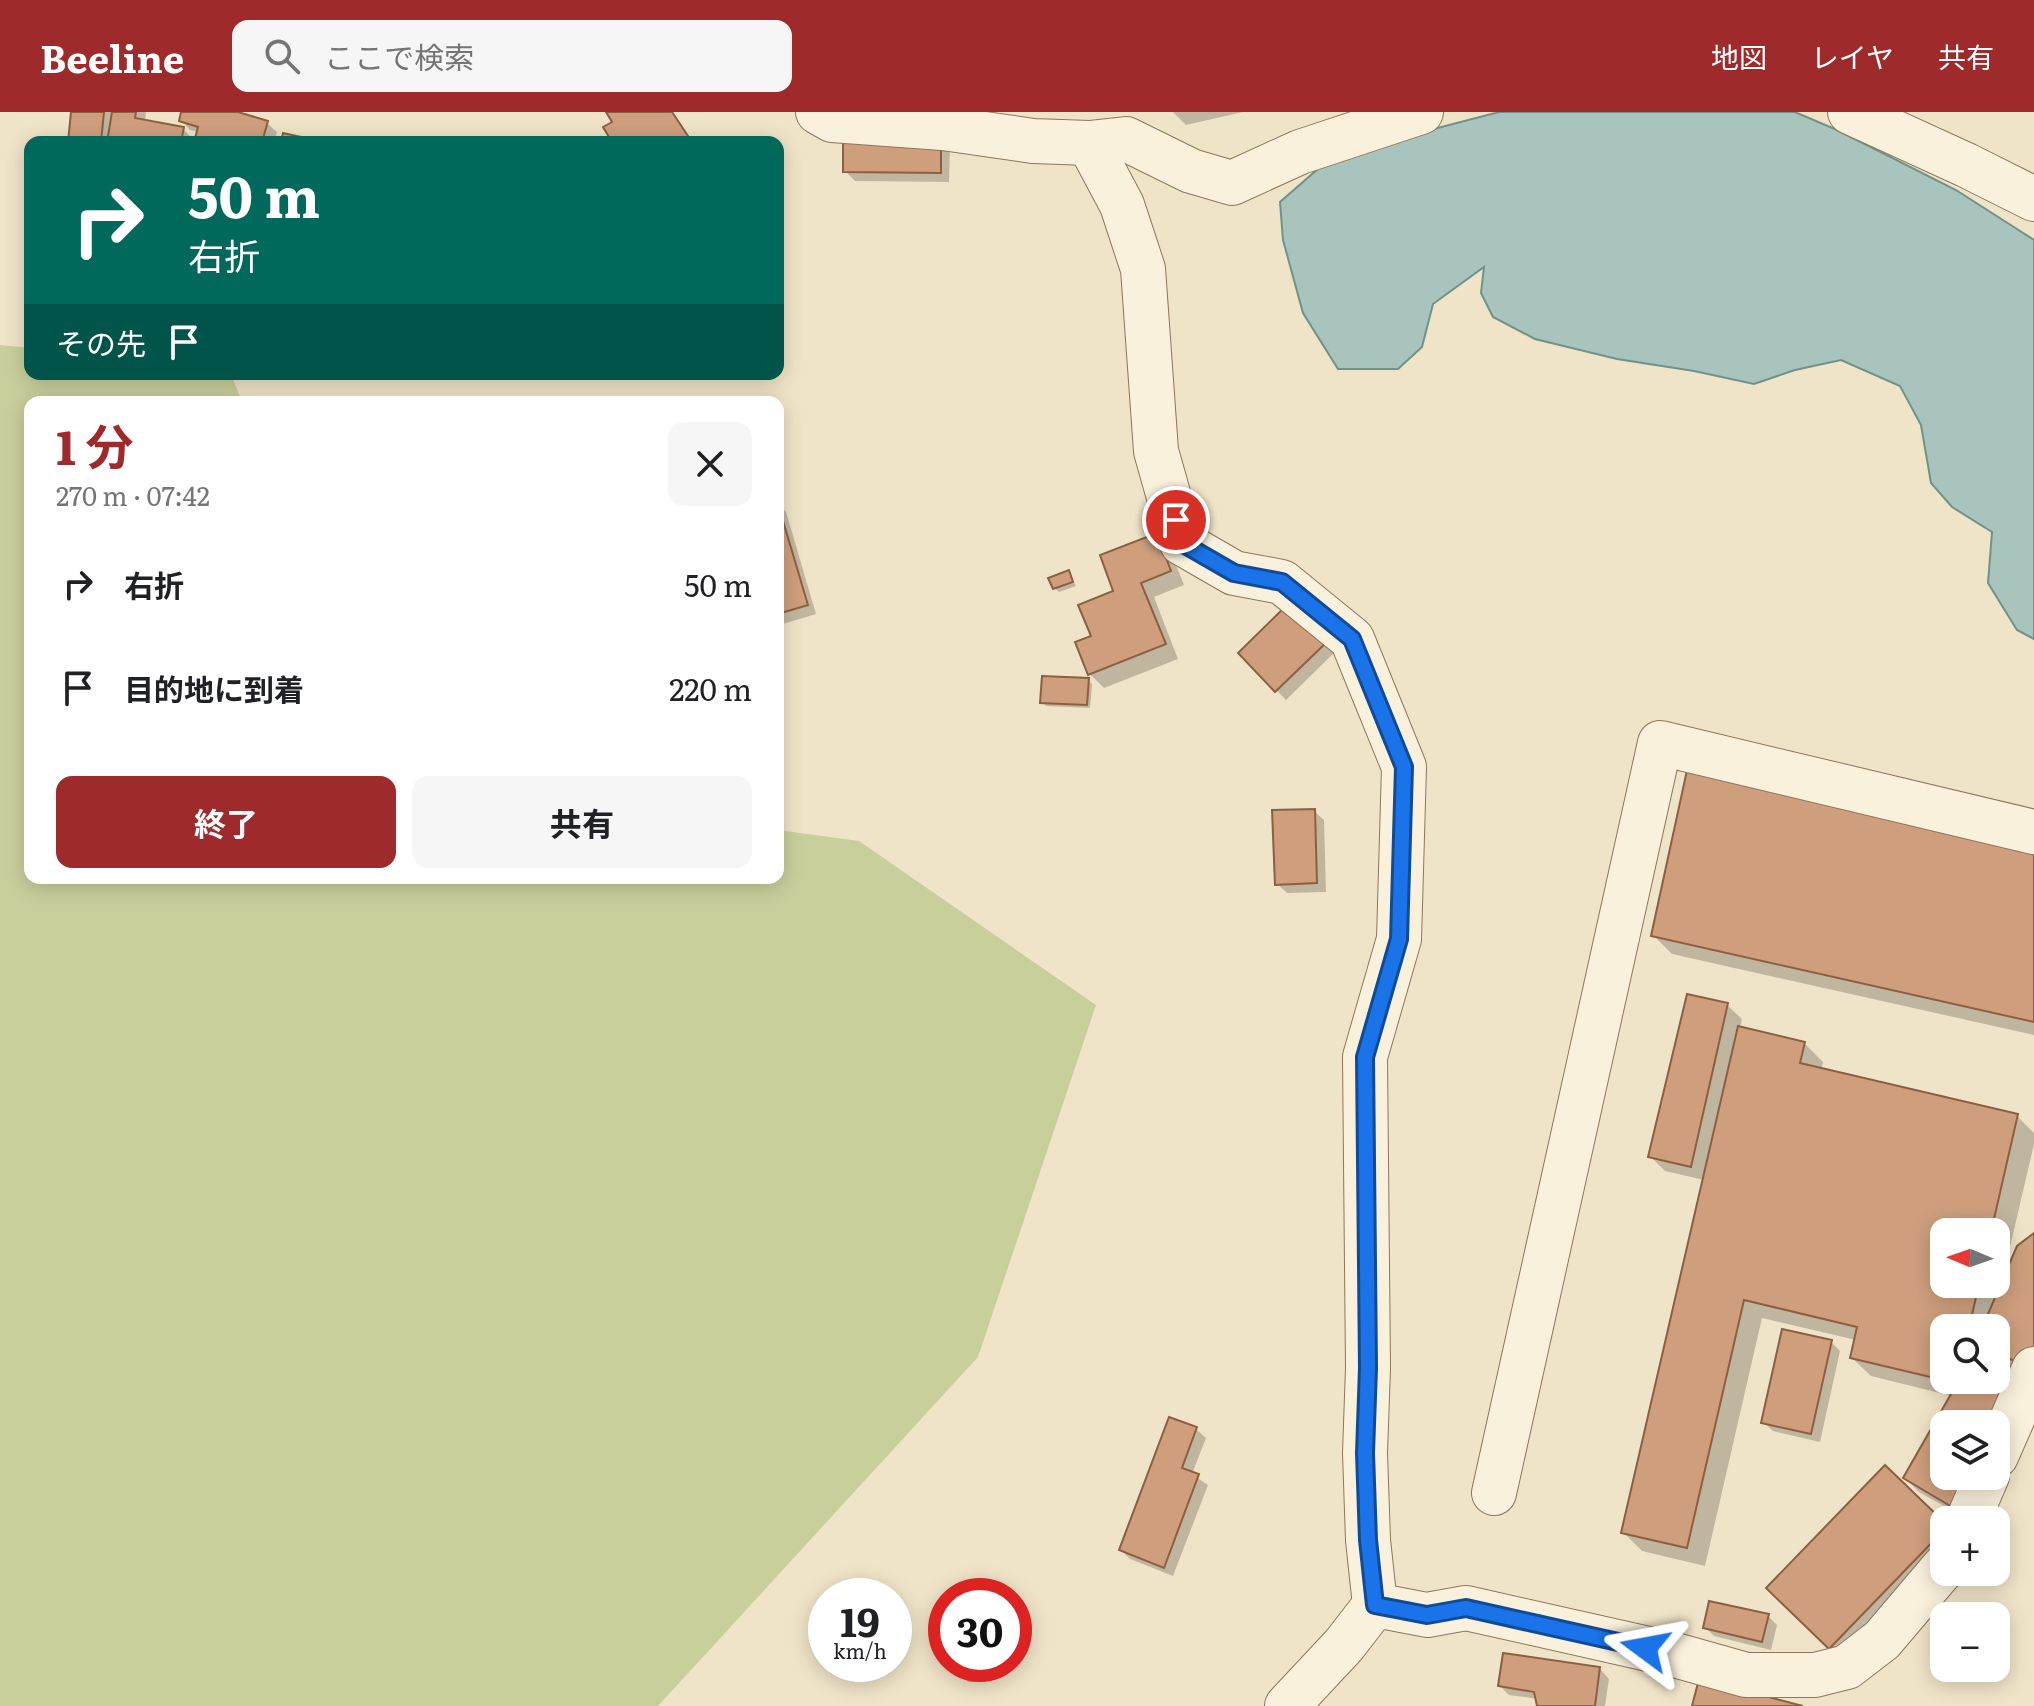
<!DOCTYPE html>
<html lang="ja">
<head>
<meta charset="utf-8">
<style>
	body { margin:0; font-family:Literata,"Noto Sans JP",serif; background:#f6f6f6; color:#202124; height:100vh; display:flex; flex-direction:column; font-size:30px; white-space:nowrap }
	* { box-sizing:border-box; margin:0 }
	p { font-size:26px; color:#757577 }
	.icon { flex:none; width:44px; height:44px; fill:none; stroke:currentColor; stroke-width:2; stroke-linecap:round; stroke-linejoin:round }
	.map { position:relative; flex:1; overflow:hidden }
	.details { position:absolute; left:24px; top:284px; width:760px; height:488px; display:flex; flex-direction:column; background:#fff; border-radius:16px; box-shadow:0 4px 20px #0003 }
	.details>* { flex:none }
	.hud { position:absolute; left:24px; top:24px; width:760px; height:244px; border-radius:16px; box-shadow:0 4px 20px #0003; background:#00695c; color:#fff; overflow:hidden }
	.needle { width:52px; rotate:272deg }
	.tools { position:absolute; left:1930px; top:1106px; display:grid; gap:16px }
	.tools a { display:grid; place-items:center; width:80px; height:80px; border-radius:16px; background:#fff; box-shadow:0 4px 20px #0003; font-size:40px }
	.speed { position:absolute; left:808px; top:1466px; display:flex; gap:16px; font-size:40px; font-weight:700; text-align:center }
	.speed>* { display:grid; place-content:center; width:104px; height:104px; border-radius:50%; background:#fff; box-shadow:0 4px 20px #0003; line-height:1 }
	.speed small { font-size:20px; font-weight:400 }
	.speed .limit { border:12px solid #d22; background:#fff; color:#111 }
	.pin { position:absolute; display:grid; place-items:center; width:68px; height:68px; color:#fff; margin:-34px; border:4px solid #fff; border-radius:50%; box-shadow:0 2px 8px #0007 }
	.me { position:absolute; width:88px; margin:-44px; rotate:283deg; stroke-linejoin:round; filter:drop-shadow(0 0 6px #0008) }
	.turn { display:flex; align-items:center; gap:28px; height:168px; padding:0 32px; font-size:36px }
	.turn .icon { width:104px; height:104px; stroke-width:2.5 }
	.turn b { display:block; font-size:56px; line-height:68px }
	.then { display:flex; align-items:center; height:76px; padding:0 32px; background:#0003; gap:16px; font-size:30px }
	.round { display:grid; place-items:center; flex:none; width:84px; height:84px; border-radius:16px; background:#f6f6f6 }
	.headline { display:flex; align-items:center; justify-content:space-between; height:136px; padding:0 32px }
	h1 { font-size:48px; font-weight:700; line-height:60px; color:#9e2a2b }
	.cta { display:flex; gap:16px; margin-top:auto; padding:16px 32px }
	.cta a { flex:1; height:92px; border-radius:16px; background:#9e2a2b; color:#fff; font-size:32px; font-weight:700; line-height:92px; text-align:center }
	.cta a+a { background:#f6f6f6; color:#202124 }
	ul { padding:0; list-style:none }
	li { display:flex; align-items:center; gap:24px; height:104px; padding:0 32px }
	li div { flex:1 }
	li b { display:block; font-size:30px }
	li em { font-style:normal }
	header { display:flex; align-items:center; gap:48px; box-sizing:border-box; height:112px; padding:0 40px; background:#9e2a2b; color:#fff }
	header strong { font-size:38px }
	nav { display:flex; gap:44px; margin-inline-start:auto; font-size:28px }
	.search { width:560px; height:72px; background:#f6f6f6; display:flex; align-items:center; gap:20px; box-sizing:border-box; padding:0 28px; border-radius:16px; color:#757577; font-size:30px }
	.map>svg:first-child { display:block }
	.green { fill:#c9cf9b }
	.water { fill:#a9c4bc; stroke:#6f938a; stroke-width:2 }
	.shadow { fill:#0003; fill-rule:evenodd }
	.building { fill:#cf9f7d; stroke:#8d5f41; stroke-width:2 }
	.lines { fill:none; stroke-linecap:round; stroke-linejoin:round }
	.minor-casing { stroke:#8d765c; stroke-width:46 }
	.minor { stroke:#faf1dc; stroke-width:44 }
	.route-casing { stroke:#114b97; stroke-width:20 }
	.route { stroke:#1a73e8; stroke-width:14 }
</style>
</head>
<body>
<header>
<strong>Beeline</strong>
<div class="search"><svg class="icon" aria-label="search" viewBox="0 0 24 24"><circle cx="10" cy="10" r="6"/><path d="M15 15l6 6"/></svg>ここで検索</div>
<nav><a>地図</a><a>レイヤ</a><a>共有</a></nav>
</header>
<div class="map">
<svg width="2034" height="1594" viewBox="0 0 2034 1594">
	<rect width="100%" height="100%" fill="#f0e4c8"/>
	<!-- green -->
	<polygon class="green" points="0,233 30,236 30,262 231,262 242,290 30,290 30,766 778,766 778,718 859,729 1096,893 978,1245 658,1594 0,1594"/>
	<!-- water -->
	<polygon class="water" points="1499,0 1795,0 1837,18 1956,78 2034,128 2034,527 2017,518 1988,471 1992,420 1952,395 1931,371 1921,313 1900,274 1841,248 1795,258 1754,272 1694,259 1617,247 1535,227 1493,205 1481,181 1484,155 1433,192 1422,235 1398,257 1338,257 1303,201 1283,128 1280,90 1334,43"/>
	<!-- shadow -->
	<g class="shadow">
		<polygon points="73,0 146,0 145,10 183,17 192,26 192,30 70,30"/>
		<polygon points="183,0 231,0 267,11 277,20 274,30 196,30 199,20 190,18 181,8"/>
		<polygon points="608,0 673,0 693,30 615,30 615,10"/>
		<polygon points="1173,0 1243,0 1186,13"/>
		<polygon points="950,34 949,70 855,69 845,59"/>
		<polygon points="778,392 786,400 816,502 783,512 778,506"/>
		<polygon points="1170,438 1184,473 1154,485 1178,547 1104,576 1090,562 1093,525 1116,480"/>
		<polygon points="1068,460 1076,474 1059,480 1055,476"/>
		<polygon points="1291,492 1337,538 1286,588 1241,541"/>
		<polygon points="1088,568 1092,572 1090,596 1046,594 1042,590"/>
		<polygon points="1314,699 1324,708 1326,780 1287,781 1277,772"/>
		<polygon points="2034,729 2034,923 1672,842 1653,823"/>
		<path d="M 1688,884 L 1727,893 L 1742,907 L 1740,916 L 1804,931 L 1823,950 L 1821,958 L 2017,1004 L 2034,1021 L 2034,1032 L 2003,1165 L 2005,1166 L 2018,1135 L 2034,1124 L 2034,1264 L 1996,1248 L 1996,1216 L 1944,1216 L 1944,1268 L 1996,1268 L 1996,1251 L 2024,1268 L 2034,1277 L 2034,1290 L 1996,1357 L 1996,1312 L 1944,1312 L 1944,1364 L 1992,1364 L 1967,1407 L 1919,1380 L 1905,1366 L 1952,1284 L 1871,1264 L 1852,1246 L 1856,1228 L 1762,1206 L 1705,1454 L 1642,1439 L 1623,1420 L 1704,1068 L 1665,1059 L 1651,1045 ZM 1944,1120 L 1996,1120 L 1996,1172 L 1944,1172 Z"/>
		<polygon points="1831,1230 1840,1239 1820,1330 1773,1319 1763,1310"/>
		<polygon points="1171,1307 1196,1317 1206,1326 1192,1362 1208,1373 1173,1464 1130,1447 1121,1438"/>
		<polygon points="1944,1413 1944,1447 1844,1550 1769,1476"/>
		<polygon points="1768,1504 1777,1513 1771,1538 1714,1524 1705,1515"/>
		<polygon points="959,1552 973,1552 978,1557 979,1570 968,1570 959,1561"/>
		<polygon points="1600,1557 1609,1567 1605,1594 1539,1594 1538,1587 1509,1583 1500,1574"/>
	</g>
	<!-- building -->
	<g class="building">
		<polygon points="71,0 104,0 101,30 68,30"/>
		<polygon points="112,0 136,0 135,6 184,15 181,30 107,30"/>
		<polygon points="181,0 238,0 268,9 262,30 194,30 198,15 179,9"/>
		<polygon points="606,0 672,0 692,30 612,30 603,15 612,10"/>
		<polygon points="283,21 324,30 281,30"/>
		<polygon points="843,21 941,23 941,61 843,60"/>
		<polygon points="778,392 808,493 778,502"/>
		<polygon points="1157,421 1171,459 1141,471 1166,532 1088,563 1075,530 1091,524 1078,493 1113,479 1100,443"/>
		<polygon points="1069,458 1073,470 1053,477 1048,466"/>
		<polygon points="1291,489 1329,528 1275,580 1238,541"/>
		<polygon points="1042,564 1089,566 1087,593 1040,591"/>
		<polygon points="1689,649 2034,727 2034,910 1651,824"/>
		<polygon points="1315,697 1317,771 1275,773 1272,698"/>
		<polygon points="1687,882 1728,891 1691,1055 1648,1045"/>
		<polygon points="1738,914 1805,930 1800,951 2018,1002 1991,1120 1944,1120 1944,1172 1979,1172 1969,1216 1944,1216 1944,1268 1957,1268 1956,1271 1850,1246 1857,1215 1744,1188 1687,1436 1621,1421"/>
		<polygon points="2034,1121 2034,1241 2028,1255 1996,1241 1996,1216 1982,1216 2017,1134"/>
		<polygon points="1782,1217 1832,1228 1811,1322 1761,1311"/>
		<polygon points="1996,1249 2026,1266 1996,1312 1944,1312 1944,1364 1970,1364 1952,1395 1903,1366 1959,1268 1996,1268"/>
		<polygon points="1169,1305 1197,1315 1182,1356 1199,1362 1164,1456 1119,1438"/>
		<polygon points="1885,1353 1944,1410 1944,1418 1829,1537 1766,1476"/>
		<polygon points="1709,1489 1769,1502 1762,1530 1703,1516"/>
		<polygon points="1503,1541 1600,1555 1595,1594 1537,1594 1534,1580 1498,1574"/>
		<polygon points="957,1552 970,1552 970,1561 957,1562"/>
		<polygon points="1699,1567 1803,1594 1692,1594"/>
	</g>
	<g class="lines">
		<!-- minor casing -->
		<g class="minor-casing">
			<g id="minor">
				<polyline points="818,0 832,8 943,16 1033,29 1089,31 1126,27 1191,59 1232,71 1300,40 1421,0"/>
				<polyline points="1850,0 1966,53 2034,87"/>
				<polyline points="1089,31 1122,93 1143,157 1156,339 1182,431 1234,461 1282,470 1352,527 1404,655 1399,827 1365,945 1368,1256 1365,1341 1368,1428 1375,1493"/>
				<polyline points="1996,1344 2034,1257"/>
				<polyline points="1494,1381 1660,631 2034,720"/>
				<polyline points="1968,1408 1987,1364"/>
				<polyline points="1287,1594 1344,1533 1375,1493 1427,1503 1466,1496 1675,1543 1746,1563 1815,1563 1847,1555 1882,1528 1944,1455"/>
			</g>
		</g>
		<!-- minor -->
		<use href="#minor" class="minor"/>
	</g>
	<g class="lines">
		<!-- route casing -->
		<g class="route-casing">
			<polyline id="route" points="1176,408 1182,431 1234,461 1282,470 1352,527 1404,655 1399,827 1365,945 1368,1256 1365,1341 1368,1428 1375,1493 1427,1503 1466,1496 1645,1536"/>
		</g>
		<!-- route -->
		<use href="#route" class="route"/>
	</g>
</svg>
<div class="tools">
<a><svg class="needle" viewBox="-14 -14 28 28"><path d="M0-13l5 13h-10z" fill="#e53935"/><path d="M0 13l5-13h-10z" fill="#757577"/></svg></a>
<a><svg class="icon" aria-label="search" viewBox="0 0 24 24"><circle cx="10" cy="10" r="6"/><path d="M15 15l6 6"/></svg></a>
<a><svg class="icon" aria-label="layers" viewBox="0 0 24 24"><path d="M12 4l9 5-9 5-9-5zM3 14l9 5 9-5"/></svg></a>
<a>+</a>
<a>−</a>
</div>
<div class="speed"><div>19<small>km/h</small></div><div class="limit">30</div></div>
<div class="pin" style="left:1176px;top:408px;background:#d93025"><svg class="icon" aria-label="arrive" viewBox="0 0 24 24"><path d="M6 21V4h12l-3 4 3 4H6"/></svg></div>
<svg class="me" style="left:1645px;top:1536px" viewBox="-20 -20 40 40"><path d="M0-17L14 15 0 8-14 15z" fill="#1a73e8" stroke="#fff" stroke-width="4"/></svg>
<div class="hud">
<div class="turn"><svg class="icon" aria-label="right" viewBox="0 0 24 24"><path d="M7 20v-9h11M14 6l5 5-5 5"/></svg><div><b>50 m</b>右折</div></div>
<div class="then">その先<svg class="icon" aria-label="arrive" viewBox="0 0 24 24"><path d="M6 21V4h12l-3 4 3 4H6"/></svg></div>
</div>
<section class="details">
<div class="headline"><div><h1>1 分</h1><p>270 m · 07:42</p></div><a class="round"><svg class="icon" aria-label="close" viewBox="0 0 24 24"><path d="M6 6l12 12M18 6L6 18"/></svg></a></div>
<ul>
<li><svg class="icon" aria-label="right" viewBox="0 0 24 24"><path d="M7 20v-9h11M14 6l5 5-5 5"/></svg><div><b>右折</b></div><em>50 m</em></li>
<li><svg class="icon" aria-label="arrive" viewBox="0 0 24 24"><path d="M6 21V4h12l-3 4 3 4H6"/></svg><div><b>目的地に到着</b></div><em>220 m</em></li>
</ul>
<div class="cta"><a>終了</a><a>共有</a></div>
</section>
</div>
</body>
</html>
